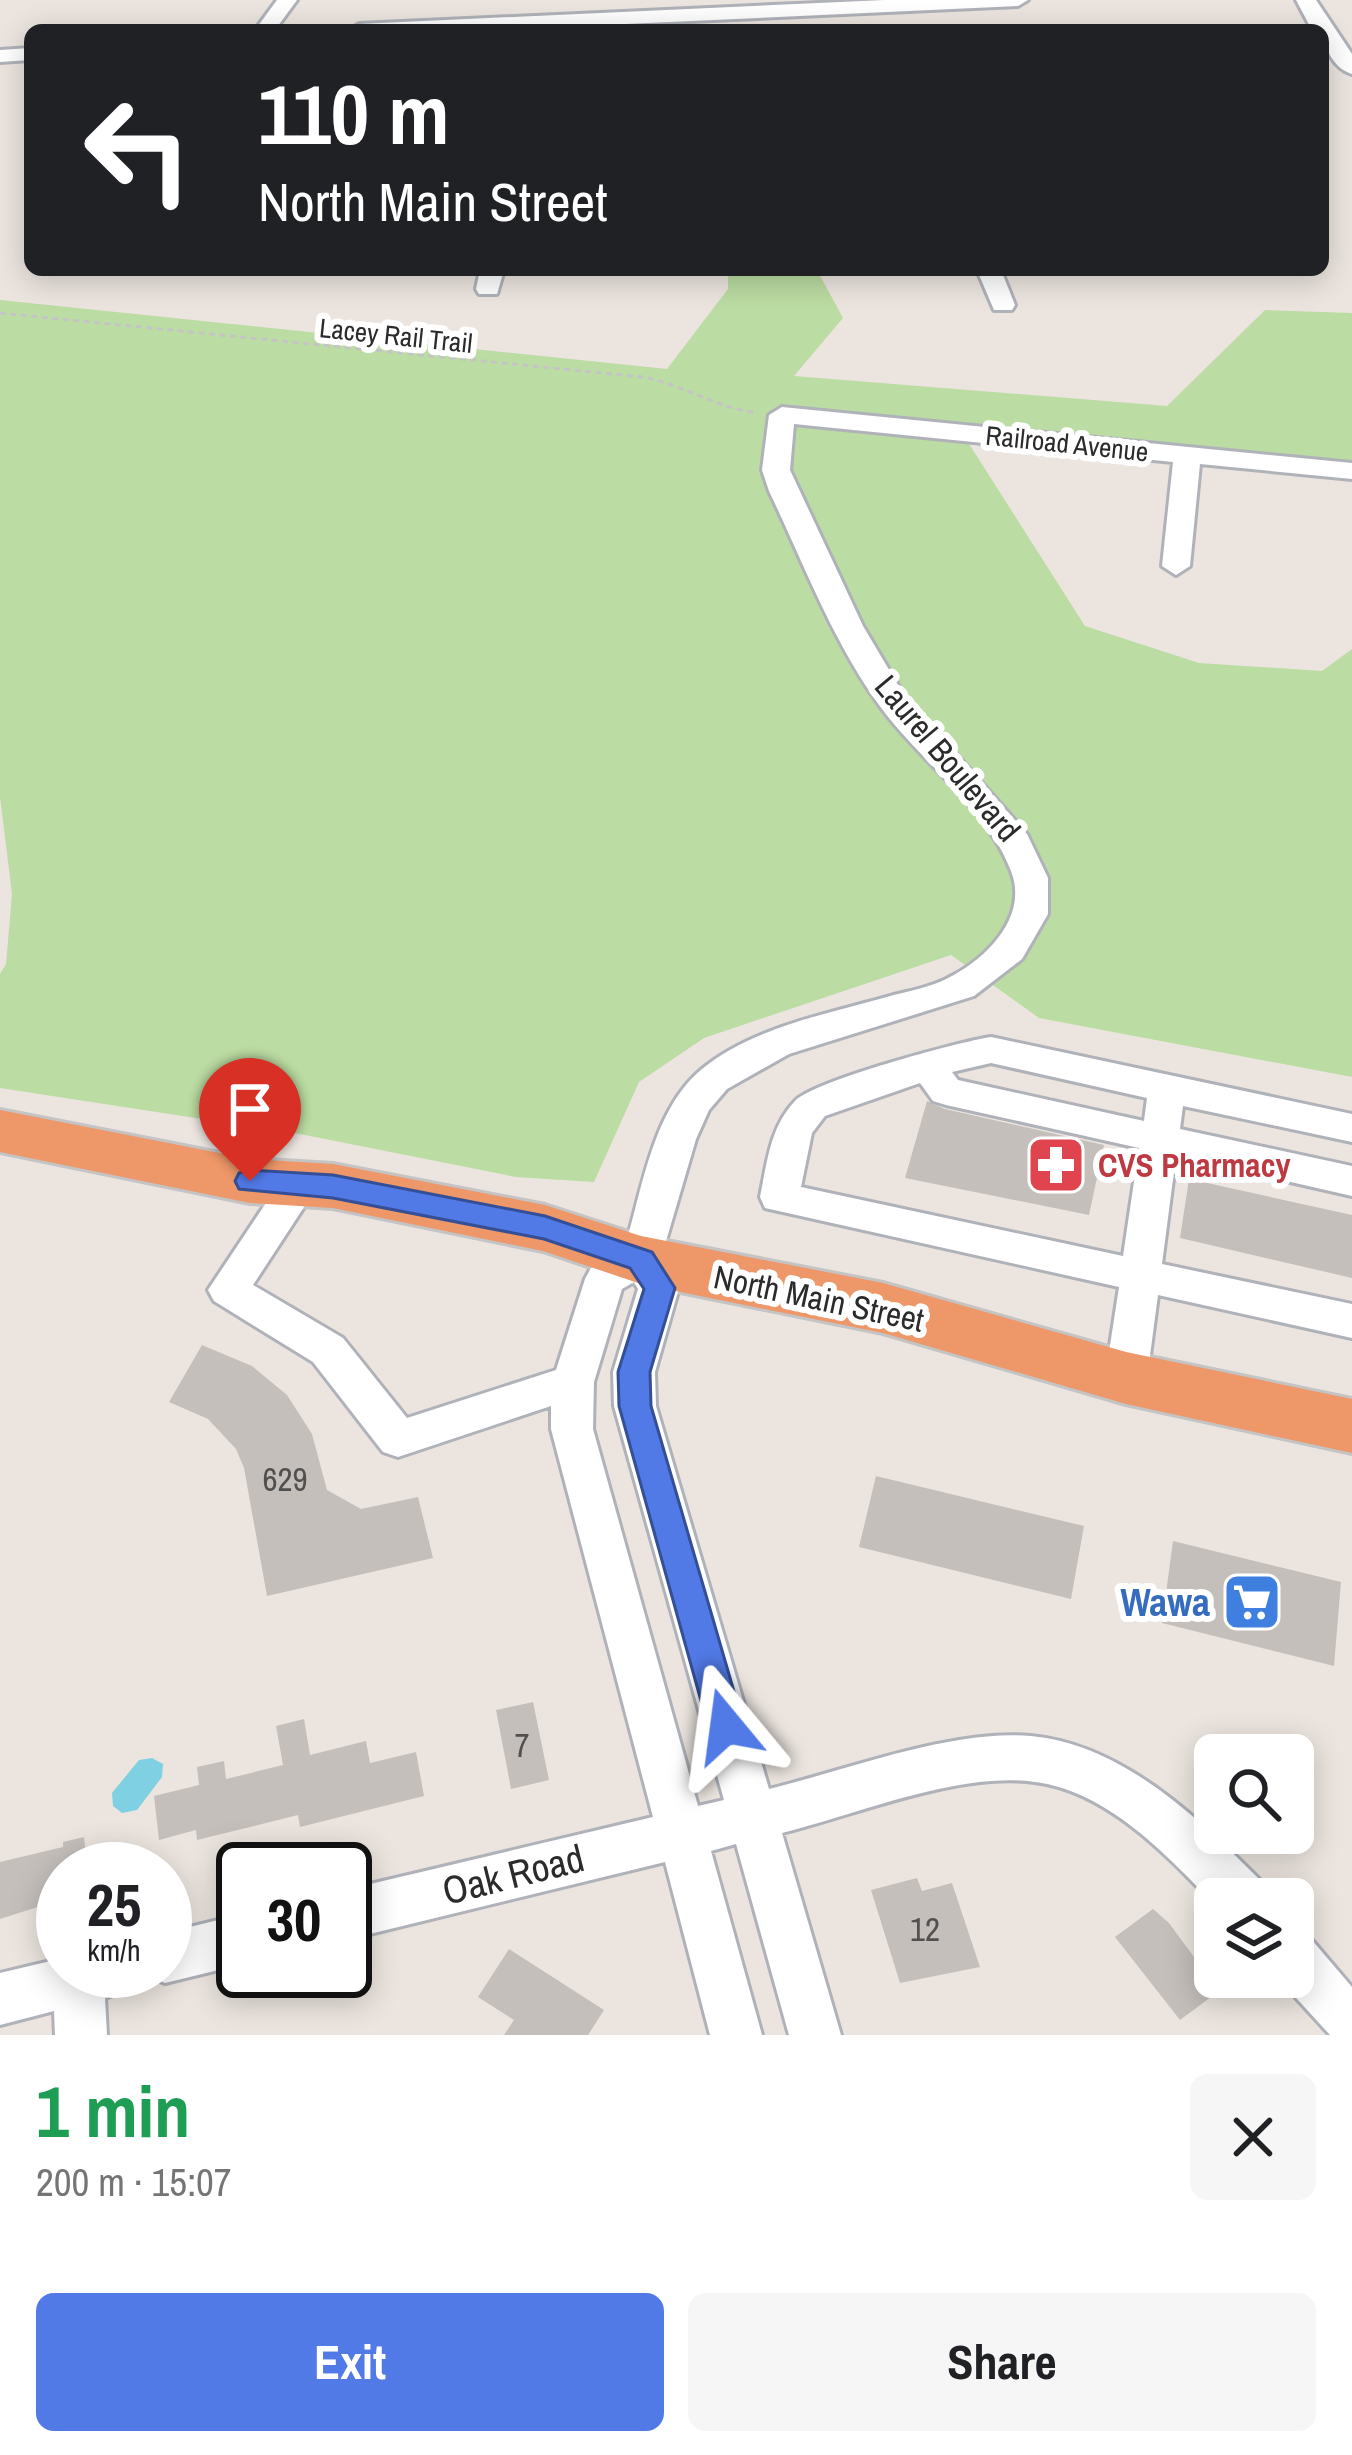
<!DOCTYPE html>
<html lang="en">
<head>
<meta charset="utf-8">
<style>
	body { margin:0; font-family:"Archivo Narrow",sans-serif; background:#f6f6f6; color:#202124; height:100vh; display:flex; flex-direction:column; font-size:45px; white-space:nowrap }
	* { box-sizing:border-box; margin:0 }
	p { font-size:39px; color:#757577 }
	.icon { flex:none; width:66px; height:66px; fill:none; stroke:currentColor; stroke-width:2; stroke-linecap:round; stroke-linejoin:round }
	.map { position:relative; height:2035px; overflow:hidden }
	.panel { display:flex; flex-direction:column; background:#fff; flex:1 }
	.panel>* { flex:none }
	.top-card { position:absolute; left:24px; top:24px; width:1305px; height:252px; border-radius:18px; box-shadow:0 6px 30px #0003; background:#202124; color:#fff; overflow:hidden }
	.controls { position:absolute; left:1194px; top:1734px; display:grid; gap:24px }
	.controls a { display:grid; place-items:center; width:120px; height:120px; border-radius:18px; background:#fff; box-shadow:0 6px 30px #0003; font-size:60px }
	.speed { position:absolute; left:36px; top:1842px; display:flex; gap:24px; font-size:60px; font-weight:700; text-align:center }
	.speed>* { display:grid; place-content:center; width:156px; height:156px; border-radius:50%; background:#fff; box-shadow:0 6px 30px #0003; line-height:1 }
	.speed small { font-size:30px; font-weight:400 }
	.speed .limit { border:6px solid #111; border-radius:18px; background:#fff; color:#111 }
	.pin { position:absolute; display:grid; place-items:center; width:102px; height:102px; color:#fff; margin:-123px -51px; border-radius:50% 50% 50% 0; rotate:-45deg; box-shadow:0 0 12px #0007 }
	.pin .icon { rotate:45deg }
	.me { position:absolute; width:132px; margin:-66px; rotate:344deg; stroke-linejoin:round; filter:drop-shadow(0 0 9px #0008) }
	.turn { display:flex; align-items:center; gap:42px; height:252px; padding:0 36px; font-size:54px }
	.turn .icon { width:156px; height:156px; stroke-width:2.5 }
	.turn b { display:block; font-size:84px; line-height:102px }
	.round { display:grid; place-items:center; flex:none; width:126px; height:126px; border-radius:18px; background:#f6f6f6 }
	.head { display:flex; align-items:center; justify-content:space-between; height:204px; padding:0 36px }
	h1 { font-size:72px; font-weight:700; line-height:90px; color:#1e9e55 }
	.button { display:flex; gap:24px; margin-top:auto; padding:24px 36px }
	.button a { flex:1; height:138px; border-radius:18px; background:#517ae7; color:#fff; font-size:48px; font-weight:700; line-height:138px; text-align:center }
	.button a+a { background:#f6f6f6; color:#202124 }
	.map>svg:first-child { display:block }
	.green { fill:#bbdca2 }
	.water { fill:#7ed0e2 }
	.building { fill:#c4bfbb }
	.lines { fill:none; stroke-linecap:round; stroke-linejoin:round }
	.minor-casing { stroke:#b0b2ba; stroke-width:6 }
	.highway-casing { stroke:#c4c4c4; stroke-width:6 }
	.path { stroke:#c4c4c4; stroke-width:3; stroke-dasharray:6 4.5; stroke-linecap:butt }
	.minor { fill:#fff; fill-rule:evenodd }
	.highway { fill:#ee9768; fill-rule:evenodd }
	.route { fill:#517ae7; stroke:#354f96; stroke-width:3 }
	.labels { text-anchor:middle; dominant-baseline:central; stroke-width:12; stroke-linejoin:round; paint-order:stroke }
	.far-street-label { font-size:27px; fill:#2b2b2b; stroke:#fff }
	.street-label { font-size:33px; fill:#2b2b2b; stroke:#fff }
	.health-label { font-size:33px; font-weight:bold; fill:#be3a42; stroke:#fff; text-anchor:start }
	.near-number-label { font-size:33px; fill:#51504f }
	.near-shop-label { font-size:39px; font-weight:bold; fill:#366cbe; stroke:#fff; text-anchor:end }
	.near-street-label { font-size:39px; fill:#2b2b2b; stroke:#fff }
</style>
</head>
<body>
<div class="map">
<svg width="1352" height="2035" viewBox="0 0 1352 2035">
	<rect width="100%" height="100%" fill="#ece5df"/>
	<!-- green -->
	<polygon class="green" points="728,270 817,270 843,318 794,376 1167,406 1265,310 1352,313 1352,463 957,425 1085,626 1199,663 1322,671 1352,649 1352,1077 1039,1018 951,955 704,1038 639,1082 594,1182 516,1177 300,1134 0,1088 0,974 6,964 12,894 0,797 0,300 667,369 728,289"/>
	<!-- water -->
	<polygon class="water" points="152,1758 163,1764 162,1777 137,1810 122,1813 113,1806 112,1793 139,1760"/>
	<!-- building -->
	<g class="building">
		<polygon points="927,1101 945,1109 1104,1145 1089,1215 905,1178"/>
		<polygon points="1189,1179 1352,1215 1352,1278 1180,1238"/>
		<polygon points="202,1345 252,1366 287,1395 312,1434 327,1490 361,1509 418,1497 433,1558 267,1596 244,1468 236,1449 208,1419 169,1402"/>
		<polygon points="876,1476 1084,1526 1071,1599 859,1547"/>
		<polygon points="1173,1541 1341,1582 1334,1666 1162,1623"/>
		<polygon points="533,1702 549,1780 511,1789 496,1710"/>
		<polygon points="304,1719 310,1755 366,1741 370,1763 416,1752 424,1796 300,1827 298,1815 197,1840 196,1830 159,1840 154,1796 199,1785 197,1767 224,1761 226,1779 283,1765 276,1726"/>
		<polygon points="84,1837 87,1869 63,1869 63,1899 0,1919 0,1862 63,1847 63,1842"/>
		<polygon points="917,1878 922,1891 952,1883 980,1967 900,1983 871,1890"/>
		<polygon points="1153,1909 1169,1923 1219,1991 1180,2020 1115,1937"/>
		<polygon points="509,1949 604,2010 588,2035 504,2035 514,2020 478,1997"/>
	</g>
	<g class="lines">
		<!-- minor casing -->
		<g class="minor-casing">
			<g id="minor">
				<polygon points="277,0 297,0 275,30 255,30"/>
				<polygon points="885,0 1028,0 1018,6 494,30 349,30 359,24"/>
				<path d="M 1296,0 L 1316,0 L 1352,54 L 1352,74 C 1334,69 1323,47 1323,30 L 1312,30 Z"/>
				<polygon points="30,48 30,60 0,62 0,50"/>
				<polygon points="480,270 504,270 497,294 479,294 476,289"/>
				<polygon points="977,270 1001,270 1015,305 1012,310 994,310"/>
				<path d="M 782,407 L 1352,463 L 1352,479 L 1200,464 L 1190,566 L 1176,575 L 1162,566 L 1173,462 L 794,424 L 790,470 L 863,626 L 904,695 L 1027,834 L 1048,878 L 1048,914 L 1022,959 L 974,996 L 789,1054 L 727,1089 L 709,1110 L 696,1139 L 661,1258 L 679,1288 L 655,1372 L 656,1406 L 769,1789 C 847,1770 951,1729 1031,1736 C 1124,1745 1199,1819 1262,1882 L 1269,1899 L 1215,1899 L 1215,1905 C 1167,1855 1107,1791 1035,1782 C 959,1771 855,1815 782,1833 L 841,2035 L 789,2035 L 736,1844 L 711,1851 L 762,2035 L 710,2035 L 665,1862 L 345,1940 L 345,1890 L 653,1817 L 551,1429 L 551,1406 L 398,1457 L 383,1452 L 313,1362 L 214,1301 L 208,1290 L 286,1173 L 300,1169 L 314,1173 L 319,1184 L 253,1285 L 343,1338 L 407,1418 L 556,1370 L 585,1279 L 591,1268 L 624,1250 C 642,1192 652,1110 702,1069 C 752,1028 826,1014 887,997 C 907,991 930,988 948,978 C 986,959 1029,917 1011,871 C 986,806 923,764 882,709 C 833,643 804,564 769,491 L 762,470 L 769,415 ZM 634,1282 L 638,1289 L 613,1372 L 614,1406 L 724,1800 L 698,1806 L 593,1429 L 594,1382 L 622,1289 Z"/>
				<path d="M 991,1037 L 1352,1114 L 1352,1142 L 1183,1106 L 1180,1129 L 1352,1166 L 1352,1196 L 1176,1156 L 1162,1264 L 1352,1304 L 1352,1338 L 1158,1295 L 1147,1378 L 1141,1390 L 1126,1395 L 1111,1390 L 1105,1378 L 1119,1287 L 765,1208 L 760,1197 C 767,1163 770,1127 795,1101 C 814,1081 958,1042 991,1037 ZM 991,1063 L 1147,1098 L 1144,1121 L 958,1080 L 952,1072 ZM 920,1083 L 933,1101 L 946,1105 L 1139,1148 L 1123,1256 L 801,1187 L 812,1133 L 825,1116 Z"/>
				<polygon points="243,1914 243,1964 165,1983 147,1976 145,1971 165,1971 165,1933"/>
				<polygon points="1293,1932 1311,1939 1352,1987 1352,2035 1330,2035 1277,1977 1293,1977"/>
				<polygon points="63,1958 63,1971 137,1971 130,1989 105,1998 107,2035 55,2035 54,2011 0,2025 0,1973"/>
			</g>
		</g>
		<!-- highway casing -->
		<g class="highway-casing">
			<polygon id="highway" points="0,1110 250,1159 333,1164 545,1205 641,1236 883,1283 1126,1352 1352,1399 1352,1453 1126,1404 883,1333 641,1284 543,1251 333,1208 250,1203 0,1152"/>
		</g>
		<!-- path -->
		<path class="path" d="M 0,313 L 643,377 C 685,385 716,408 758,413"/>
		<!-- minor -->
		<use href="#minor" class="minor"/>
		<!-- highway -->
		<use href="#highway" class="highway"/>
	</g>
	<!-- route -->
	<polygon class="route" points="250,1170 333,1175 545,1216 652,1252 675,1288 650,1372 651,1406 744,1726 739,1737 726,1742 713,1737 708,1726 619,1406 618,1372 644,1289 630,1268 544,1239 333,1198 239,1189 235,1181 239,1173"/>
	<!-- icons -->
	<defs>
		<g id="pharmacy-square" transform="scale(3)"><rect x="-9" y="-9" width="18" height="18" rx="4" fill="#e0444e" stroke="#fff"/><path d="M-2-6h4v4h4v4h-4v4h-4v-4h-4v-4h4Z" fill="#fff"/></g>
		<g id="supermarket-square" transform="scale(3)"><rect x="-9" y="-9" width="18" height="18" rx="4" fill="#3f7fe0" stroke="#fff"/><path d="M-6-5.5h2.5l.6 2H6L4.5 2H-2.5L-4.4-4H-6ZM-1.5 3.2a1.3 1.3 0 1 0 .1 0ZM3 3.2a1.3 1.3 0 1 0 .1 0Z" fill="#fff"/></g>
	</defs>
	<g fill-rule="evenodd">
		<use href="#pharmacy-square" x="1056" y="1165"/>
		<use href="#supermarket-square" x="1252" y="1602"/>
	</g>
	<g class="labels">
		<!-- far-street labels -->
		<g class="far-street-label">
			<text transform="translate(396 335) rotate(6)">Lacey Rail Trail</text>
			<text transform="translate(1067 443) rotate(6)">Railroad Avenue</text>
		</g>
		<!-- street labels -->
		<g class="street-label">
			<text transform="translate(948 758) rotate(50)">Laurel Boulevard</text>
			<text transform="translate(819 1298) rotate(12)">North Main Street</text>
		</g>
		<!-- health labels -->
		<g class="health-label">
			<text x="1098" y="1165">CVS Pharmacy</text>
		</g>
		<!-- near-number labels -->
		<g class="near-number-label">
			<text x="285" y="1479">629</text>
			<text x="522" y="1745">7</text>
			<text x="925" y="1929">12</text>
		</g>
		<!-- near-shop labels -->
		<g class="near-shop-label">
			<text x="1210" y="1602">Wawa</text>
		</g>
		<!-- near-street labels -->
		<g class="near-street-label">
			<text transform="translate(513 1874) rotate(-14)">Oak Road</text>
		</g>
	</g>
</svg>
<div class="controls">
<a><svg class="icon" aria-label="search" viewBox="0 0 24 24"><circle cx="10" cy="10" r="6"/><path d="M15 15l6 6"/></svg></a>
<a><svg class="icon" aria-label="layers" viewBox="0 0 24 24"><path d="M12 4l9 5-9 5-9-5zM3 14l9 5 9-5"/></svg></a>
</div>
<div class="speed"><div>25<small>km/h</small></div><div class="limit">30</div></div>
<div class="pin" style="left:250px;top:1181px;background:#d93025"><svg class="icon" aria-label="arrive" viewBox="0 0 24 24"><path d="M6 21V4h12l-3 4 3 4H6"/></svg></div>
<svg class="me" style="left:726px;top:1726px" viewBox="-20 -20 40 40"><path d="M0-17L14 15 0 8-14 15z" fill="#517ae7" stroke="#fff" stroke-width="4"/></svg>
<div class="top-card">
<div class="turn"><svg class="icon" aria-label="left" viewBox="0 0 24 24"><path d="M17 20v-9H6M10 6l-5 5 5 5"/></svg><div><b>110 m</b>North Main Street</div></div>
</div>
</div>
<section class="panel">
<div class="head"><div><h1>1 min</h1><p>200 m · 15:07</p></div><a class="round"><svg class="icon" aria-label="close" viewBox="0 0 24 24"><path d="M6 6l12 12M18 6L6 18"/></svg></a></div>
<div class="button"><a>Exit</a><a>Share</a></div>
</section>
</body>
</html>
